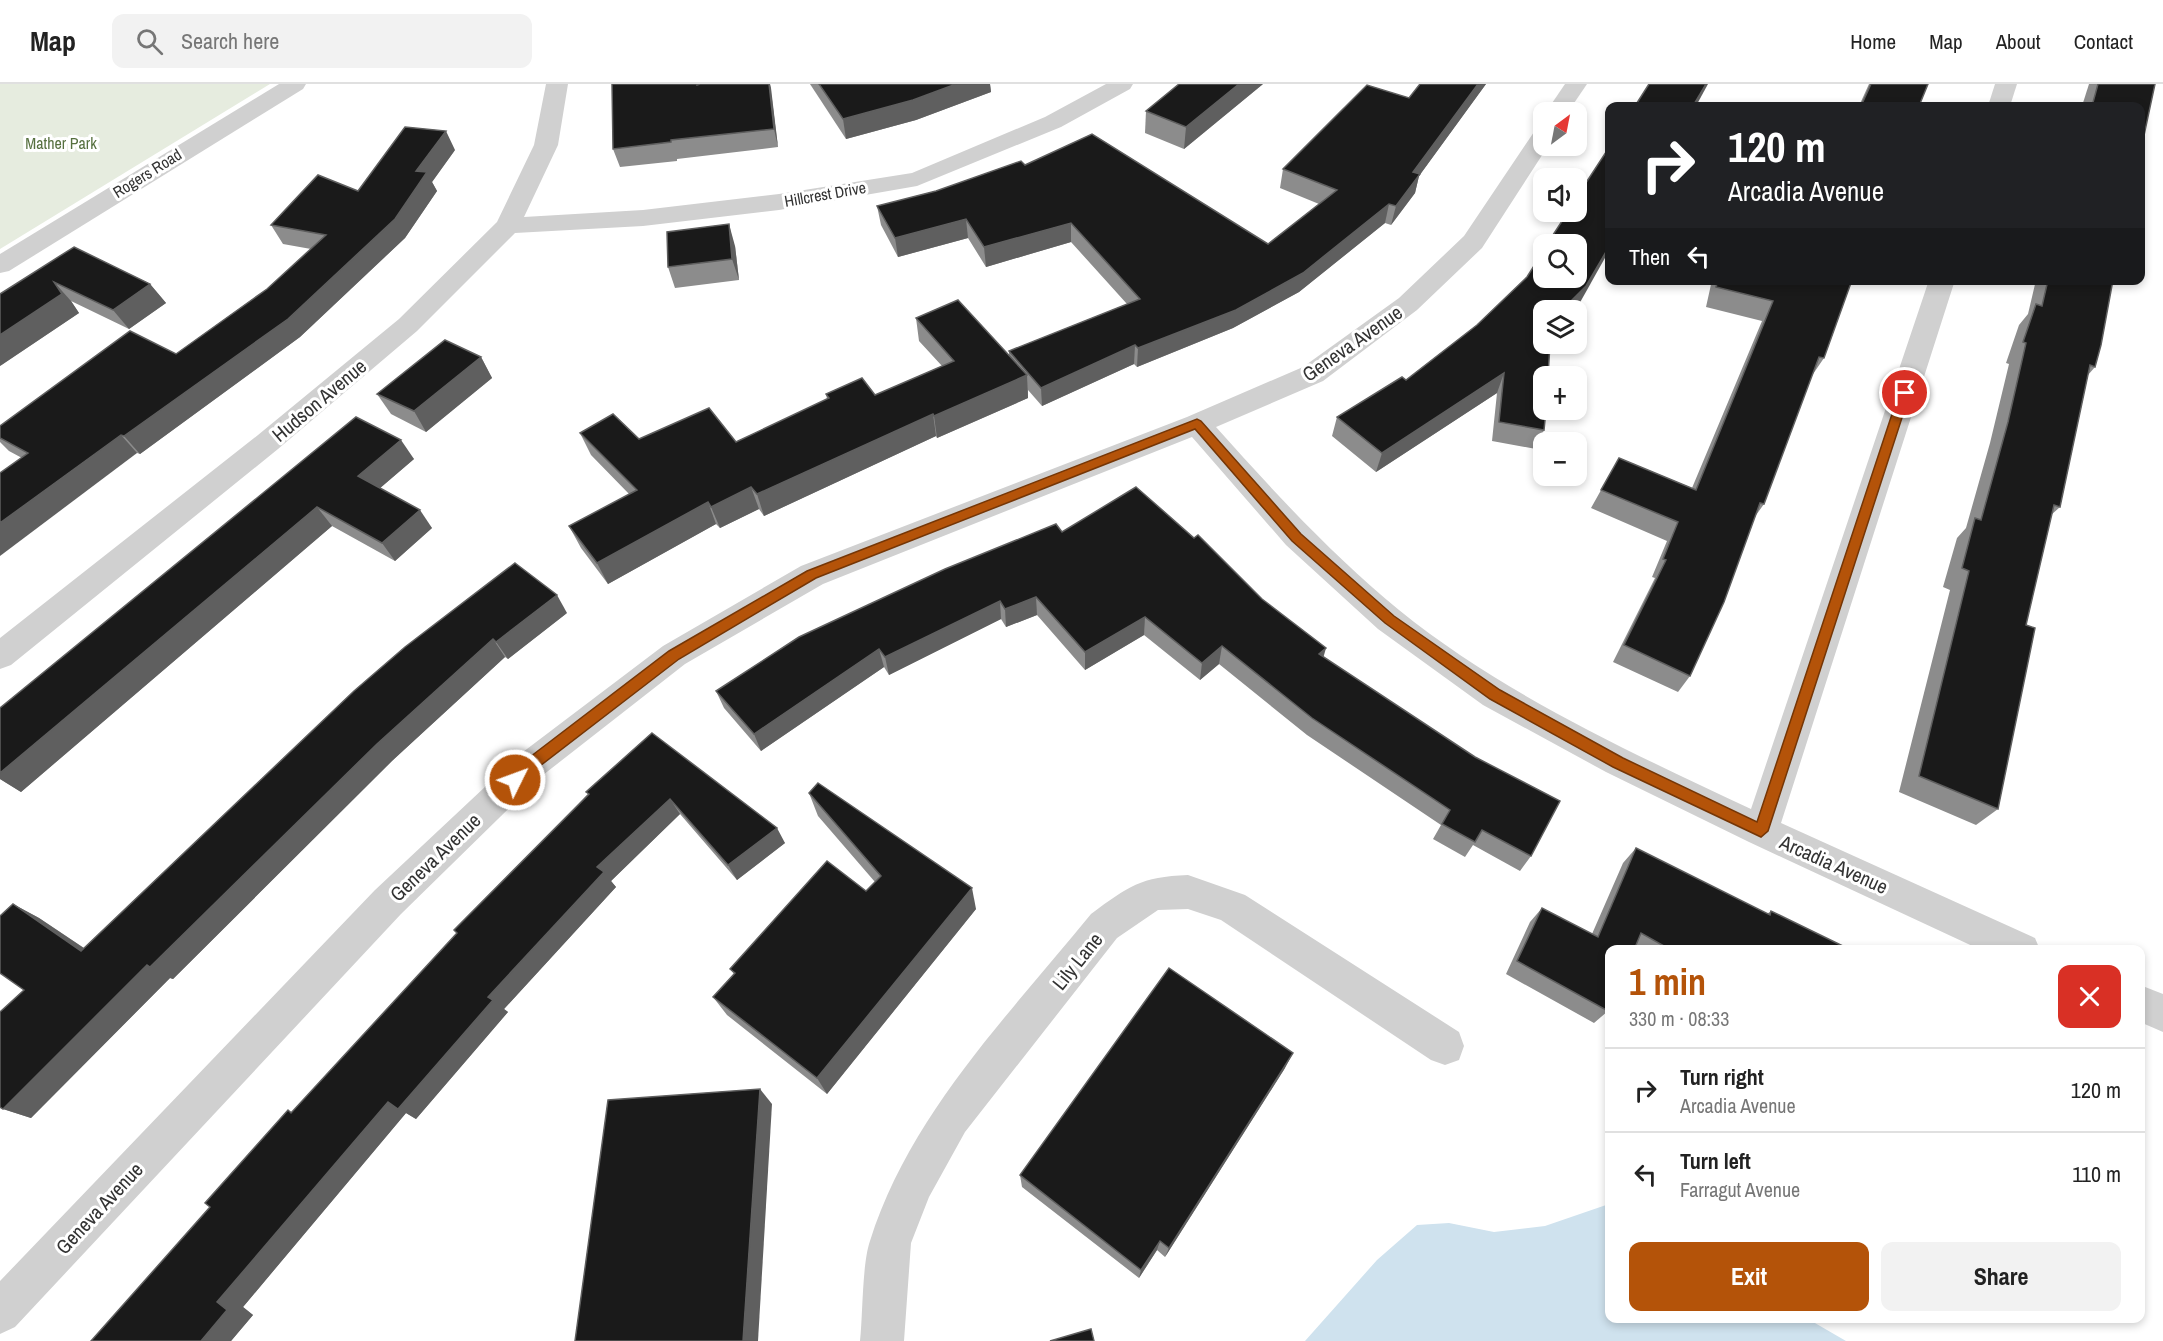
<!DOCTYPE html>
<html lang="en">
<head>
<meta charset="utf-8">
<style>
	body { margin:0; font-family:"Archivo Narrow",sans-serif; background:#f2f2f2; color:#222; height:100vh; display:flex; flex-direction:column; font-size:22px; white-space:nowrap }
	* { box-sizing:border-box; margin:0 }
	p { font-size:20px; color:#767676 }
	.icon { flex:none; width:33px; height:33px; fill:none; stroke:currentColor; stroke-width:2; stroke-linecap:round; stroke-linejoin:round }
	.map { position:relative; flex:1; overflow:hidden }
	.drawer { position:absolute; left:1605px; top:861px; width:540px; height:378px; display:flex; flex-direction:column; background:#fff; border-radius:12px; box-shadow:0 3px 9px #0003 }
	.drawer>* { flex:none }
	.guide { position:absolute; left:1605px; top:18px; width:540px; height:183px; border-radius:12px; box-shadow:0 3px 9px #0003; background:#202124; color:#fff; overflow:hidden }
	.needle { width:39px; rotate:32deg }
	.tools { position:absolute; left:1533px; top:18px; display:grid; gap:12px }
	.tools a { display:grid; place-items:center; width:54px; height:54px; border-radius:12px; background:#fff; box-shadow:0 3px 9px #0003; font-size:30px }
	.pin { position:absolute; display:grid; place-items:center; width:51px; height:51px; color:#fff; margin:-26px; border:3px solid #fff; border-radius:50%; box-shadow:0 2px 6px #0007 }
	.me { position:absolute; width:66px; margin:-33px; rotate:48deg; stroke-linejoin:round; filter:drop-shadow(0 0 4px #0008) }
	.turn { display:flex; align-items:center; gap:21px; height:126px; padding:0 24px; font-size:27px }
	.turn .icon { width:78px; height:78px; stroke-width:2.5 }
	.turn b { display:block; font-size:42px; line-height:51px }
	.then { display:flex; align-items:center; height:57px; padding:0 24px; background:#0003; gap:12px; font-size:22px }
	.round { display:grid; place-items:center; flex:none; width:63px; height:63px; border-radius:12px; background:#f2f2f2 }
	.head { display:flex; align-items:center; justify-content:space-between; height:102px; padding:0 24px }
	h1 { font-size:36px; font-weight:700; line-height:45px; color:#b45309 }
	.cta { display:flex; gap:12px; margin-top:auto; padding:12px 24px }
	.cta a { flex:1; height:69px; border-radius:12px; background:#b45309; color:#fff; font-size:24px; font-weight:700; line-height:69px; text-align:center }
	.cta a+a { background:#f2f2f2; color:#222 }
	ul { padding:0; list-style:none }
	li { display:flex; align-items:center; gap:18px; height:84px; padding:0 24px; border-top:2px solid #e0e0e0 }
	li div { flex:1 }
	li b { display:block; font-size:22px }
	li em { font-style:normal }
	header { display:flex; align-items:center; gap:36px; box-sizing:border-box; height:84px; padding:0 30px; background:#fff; border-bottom:2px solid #e0e0e0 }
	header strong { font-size:28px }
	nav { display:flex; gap:33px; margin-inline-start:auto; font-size:21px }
	.search { width:420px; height:54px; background:#f2f2f2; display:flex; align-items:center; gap:15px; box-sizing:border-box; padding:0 21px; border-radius:12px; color:#767676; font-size:22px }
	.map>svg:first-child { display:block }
	.green { fill:#e6ecdf }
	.water { fill:#cfe2ee }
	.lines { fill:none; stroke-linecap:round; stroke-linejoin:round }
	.minor { fill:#d0d0d0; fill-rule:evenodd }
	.wall { fill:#8c8c8c }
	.shaded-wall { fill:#5f5f5f }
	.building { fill:#1a1a1a; stroke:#5f5f5f; stroke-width:1.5 }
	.route { fill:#b45309; stroke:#753606; stroke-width:1.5 }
	.labels { text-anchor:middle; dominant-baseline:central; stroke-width:6; stroke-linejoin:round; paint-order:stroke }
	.far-park-label { font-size:16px; fill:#56703f; stroke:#fff }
	.far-street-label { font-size:16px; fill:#333; stroke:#fff }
	.street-label { font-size:20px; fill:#333; stroke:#fff }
</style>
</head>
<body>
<header>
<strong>Map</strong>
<div class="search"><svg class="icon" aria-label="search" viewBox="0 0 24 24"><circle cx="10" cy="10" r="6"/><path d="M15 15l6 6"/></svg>Search here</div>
<nav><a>Home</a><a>Map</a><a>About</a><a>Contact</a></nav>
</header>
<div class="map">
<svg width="2163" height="1257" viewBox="0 0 2163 1257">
	<rect width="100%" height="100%" fill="#fff"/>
	<!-- green -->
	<polygon class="green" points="0,0 270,0 0,165"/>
	<!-- water -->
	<polygon class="water" points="1609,1120 1610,1234 1808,1235 1846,1257 1305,1257 1377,1176 1417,1141 1449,1139 1494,1148 1545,1142"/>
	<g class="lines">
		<!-- minor -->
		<g class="minor">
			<polygon points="279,0 306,0 303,5 9,187 0,189 0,170"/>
			<polygon points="546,0 568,0 558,61 524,133 643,126 779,110 912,89 1045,33 1106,0 1133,0 1130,5 1061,43 917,102 779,126 643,142 515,149 417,247 278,365 11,581 0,585 0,554 258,351 399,235 497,138 534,61"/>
			<polygon points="1565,0 1587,0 1568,28 1546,28"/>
			<polygon points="1995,0 2017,0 2010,22 1988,22"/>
			<path d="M 1544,43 L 1544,62 L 1548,62 L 1482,164 L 1417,226 L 1323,297 L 1216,343 C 1274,408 1332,471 1399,526 C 1504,611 1630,668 1751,725 L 1929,196 L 1955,196 L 1781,739 L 2035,854 L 2040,866 L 1981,866 L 1749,758 L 1606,688 L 1483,621 L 1378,545 L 1286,461 L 1192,353 L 823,500 L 685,580 L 543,691 L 401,830 L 15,1243 L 0,1250 L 0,1197 L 375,806 L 519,671 L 663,562 L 801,482 L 1187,333 L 1303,283 L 1399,214 L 1464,152 L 1536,45 Z"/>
			<path d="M 1188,791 L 1245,811 L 1459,948 L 1464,962 L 1459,976 L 1445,981 L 1431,976 L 1221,836 L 1188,825 L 1158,826 L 1117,854 L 965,1048 L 929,1113 L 911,1159 L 904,1257 L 860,1257 C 863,1230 862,1180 870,1157 C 910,1030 1009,931 1091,830 C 1129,802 1140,793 1188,791 Z"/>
			<polygon points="2140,901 2163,910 2163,948 2140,938"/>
		</g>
	</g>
	<!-- wall -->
	<g class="wall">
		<polygon points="612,0 770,0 778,63 677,75 677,77 620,83 613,65"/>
		<polygon points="810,0 990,0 991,8 916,36 846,55"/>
		<polygon points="1263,0 1184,65 1145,49 1146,27"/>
		<polygon points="1420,0 1486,0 1419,92 1415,109 1391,141 1385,139 1299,208 1233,244 1137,283 1134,280 1042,322 1028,306 1028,314 937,354 936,352 764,432 759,425 720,444 716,440 608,500 581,464 569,442 630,411 591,371 580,349 639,355 736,358 827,315 826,310 875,311 942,282 919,257 916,234 1009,272 1009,267 1127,220 1071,158 986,183 968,154 898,173 881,141 877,122 936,107 1025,81 1268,160 1319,120 1280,104 1283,85 1409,14"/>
		<polygon points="1869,0 1928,0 1919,22 1859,22"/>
		<polygon points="2089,0 2155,0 2140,22 2082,22"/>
		<polygon points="455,66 432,98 437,107 405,154 300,253 140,370 137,369 22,374 9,367 0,358 0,342 176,270 267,205 311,165 283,160 271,141 358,107"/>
		<polygon points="735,162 739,196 675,204 668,183"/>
		<polygon points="74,163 150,200 166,219 129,245 71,217 79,229 0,282"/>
		<polygon points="1527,193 1578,222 1544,226 1544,346 1536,365 1492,357 1497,309 1376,388 1332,352 1337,333 1406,296 1477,241"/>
		<polygon points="1712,196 1852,196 1824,274 1811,293 1764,420 1754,434 1690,592 1678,608 1613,578 1655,494 1652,493 1667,457 1591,424 1619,374 1692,404 1762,237 1706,223"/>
		<polygon points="2036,196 2113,196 2095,283 2088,291 2060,423 2051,431 2026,541 1998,725 1976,741 1899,708 1950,506 1943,503 1957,454 1966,444 1990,359 2009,280 2006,279 2019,241 2028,230"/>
		<polygon points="481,273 492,294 426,348 391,330 377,310"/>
		<polygon points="356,333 414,375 380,404 432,444 395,477 332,442 21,708 0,695 0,624"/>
		<polygon points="1062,448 1262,515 1531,772 1520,787 1473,761 1465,773 1433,755 1441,741 1307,651 1219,580 1200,596 1144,551 1085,586 1037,531 1006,543 1001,535 889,591 884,583 761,667 724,624 716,607"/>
		<polygon points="567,529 508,575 505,573 393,676 173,895 170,894 31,1034 3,1025 24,906 13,820 39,834 84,864 354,607"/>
		<polygon points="652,649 785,759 737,796 680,730 611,797 616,803 504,925 508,928 416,1035 406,1029 243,1223 253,1231 231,1257 91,1257 210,1123 288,1026 292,1028 588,710 586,708"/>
		<polygon points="809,709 976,825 827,1010 727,931 713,913 734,890 730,885 866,807 875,798 818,732"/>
		<polygon points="1636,764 1767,830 1771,827 1851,866 1610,866 1608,927 1594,939 1506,890 1530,838 1542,824 1592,850 1623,779"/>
		<polygon points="1285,984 1165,1173 1157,1166 1139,1194 1022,1103 1020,1091"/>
	</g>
	<!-- shaded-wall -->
	<g class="shaded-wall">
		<polygon points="769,0 770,0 771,4 778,63 774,45"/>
		<polygon points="956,0 990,0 991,8 916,36 846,55 843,35"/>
		<polygon points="1239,0 1263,0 1184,65 1186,43"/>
		<polygon points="1478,0 1486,0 1419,92 1415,109 1391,141 1396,122 1413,88"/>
		<polygon points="1706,0 1708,0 1696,22 1693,22"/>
		<polygon points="446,47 455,66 432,98 437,107 405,154 300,253 140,370 124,352 416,87"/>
		<polygon points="1389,120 1385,139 1299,208 1233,244 1137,283 1138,264"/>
		<polygon points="966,135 968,154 898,173 895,154"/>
		<polygon points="1071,139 1071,158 986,183 984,163"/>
		<polygon points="729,140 735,162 739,196 732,175"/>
		<polygon points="1610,161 1610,165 1578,222 1573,226 1562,226"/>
		<polygon points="54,198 71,217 79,229 0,282 0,251"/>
		<polygon points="150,200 166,219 129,245 113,226"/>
		<polygon points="1135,261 1134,280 1042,322 1041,304"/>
		<polygon points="481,273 492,294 426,348 414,327"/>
		<polygon points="1504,289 1497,309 1376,388 1382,369"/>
		<polygon points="1027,291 1028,314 937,354 934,332"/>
		<polygon points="933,330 936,352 764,432 757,410"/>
		<polygon points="121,351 137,369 0,472 0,439"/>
		<polygon points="401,356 414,375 372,411 358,392"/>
		<polygon points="751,403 759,425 720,444 711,423"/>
		<polygon points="708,418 716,440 608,500 597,479"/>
		<polygon points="317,423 332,442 21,708 0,695 0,689"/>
		<polygon points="420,426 432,444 395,477 382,459"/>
		<polygon points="557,511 567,529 508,575 496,558"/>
		<polygon points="1036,513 1037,531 1006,543 1005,525"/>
		<polygon points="1000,517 1001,535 889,591 885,573"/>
		<polygon points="1145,533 1144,551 1085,586 1085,568"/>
		<polygon points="493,555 505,573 393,676 173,895 170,894 31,1034 3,1025 147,881 377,660"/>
		<polygon points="1222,562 1219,580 1200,596 1202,579"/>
		<polygon points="1326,564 1321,582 1319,570"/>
		<polygon points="879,565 884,583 761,667 754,650"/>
		<polygon points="670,715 680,730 611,797 616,803 504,925 508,928 416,1035 406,1029 243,1223 253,1231 231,1257 201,1257 217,1218 388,1018 488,913 597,783"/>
		<polygon points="777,744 785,759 737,796 728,781"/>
		<polygon points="972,804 976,825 827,1010 817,994"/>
		<polygon points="13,820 39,834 106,879 81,867"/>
		<polygon points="1293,969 1285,984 1165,1173 1169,1164"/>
		<polygon points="760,1005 772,1020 758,1257 743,1257"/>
		<polygon points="1160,1157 1157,1166 1139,1194 1141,1186"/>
	</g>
	<!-- building -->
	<g class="building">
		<polygon points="612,0 697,0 697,1 700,0 769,0 774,45 671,56 671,58 613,65"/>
		<polygon points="819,0 956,0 913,16 843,35"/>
		<polygon points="1179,0 1239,0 1186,43 1146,27"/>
		<polygon points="1420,0 1478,0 1413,88 1420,90 1396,122 1389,120 1303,189 1236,226 1138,264 1135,261 1041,304 1009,267 1140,215 1071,139 984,163 966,135 895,154 877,122 936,107 1021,77 1025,81 1092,50 1268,160 1337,106 1283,85 1367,1 1409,14"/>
		<polygon points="1649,0 1706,0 1693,22 1635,22"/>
		<polygon points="1871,0 1928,0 1919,22 1861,22"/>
		<polygon points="2098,0 2155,0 2140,70 2140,22 2092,22"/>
		<polygon points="405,43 446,47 416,87 427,88 395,135 288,235 124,352 121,351 0,439 0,389 28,369 0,354 0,342 130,247 176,270 267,205 326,151 271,141 318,91 358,107"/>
		<polygon points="1610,62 1610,161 1586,202 1562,226 1544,226 1544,260 1550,260 1548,292 1544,292 1544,326 1546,326 1544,346 1499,338 1504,289 1382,369 1337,333 1402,293 1406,296 1477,241 1527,193 1544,166 1544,194 1576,194 1576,160 1547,160 1568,128 1576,128 1576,114"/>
		<polygon points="729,140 732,175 668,183 667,148"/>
		<polygon points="74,163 150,200 113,226 54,198 62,210 0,251 0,210"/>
		<polygon points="1718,196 1852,196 1824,274 1819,273 1764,420 1760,419 1724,518 1690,592 1624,561 1666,476 1663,475 1678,438 1601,406 1619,374 1696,406 1773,217 1716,203"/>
		<polygon points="2048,196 2113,196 2101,261 2095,283 2090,281 2060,423 2054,421 2026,541 2035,544 1998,725 1919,692 1969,487 1962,484 1975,434 1981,436 2008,338 2026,259 2023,258 2036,220 2042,222"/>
		<polygon points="958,216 1027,291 934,332 933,330 757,410 751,403 711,423 708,418 597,479 569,442 637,406 580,349 613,330 639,355 709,324 736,358 829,314 826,310 862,294 875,311 954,277 916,234"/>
		<polygon points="445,256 481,273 414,327 377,310"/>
		<polygon points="356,333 401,356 358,392 420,426 382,459 317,423 0,689 0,624"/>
		<polygon points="1136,403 1194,454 1198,451 1262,515 1326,564 1319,570 1475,673 1560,717 1531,772 1482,746 1475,758 1442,740 1450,726 1312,634 1222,562 1202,579 1145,533 1085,568 1036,513 1005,525 1000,517 885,573 879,565 754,650 716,607 799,553 945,485 1056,440 1062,448"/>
		<polygon points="515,479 557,511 496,558 493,555 377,660 150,883 147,881 3,1025 0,1023 0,928 24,906 0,889 0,832 13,820 81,867 354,607 405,563"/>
		<polygon points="652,649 777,744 728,781 670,715 597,783 604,788 488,913 493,916 398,1025 388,1018 217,1218 227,1226 201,1257 91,1257 210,1123 205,1119 288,1026 291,1029 457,849 454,846 589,710 586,708"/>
		<polygon points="818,699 972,804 817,994 713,913 735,889 730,885 827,777 866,807 881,792 809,709"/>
		<polygon points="1636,764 1770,831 1771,827 1851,866 1671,866 1641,849 1634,866 1610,866 1610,924 1608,927 1517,877 1542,824 1598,853"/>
		<polygon points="1169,884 1293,969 1169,1164 1160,1157 1141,1186 1020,1091"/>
		<polygon points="760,1005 743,1257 575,1257 608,1016"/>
		<polygon points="1091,1245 1094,1257 1050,1257"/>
	</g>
	<!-- route -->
	<polygon class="route" points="1905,305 1910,309 1768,747 1761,753 1613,683 1490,615 1385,539 1292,457 1195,345 816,494 679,575 536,685 515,702 508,696 526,676 669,567 807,487 1197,335 1201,337 1301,450 1394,532 1500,606 1623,674 1757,738 1899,309"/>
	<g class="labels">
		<!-- far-park labels -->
		<g class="far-park-label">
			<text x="61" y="59">Mather Park</text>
		</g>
		<!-- far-street labels -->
		<g class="far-street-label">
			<text transform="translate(147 89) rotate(-32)">Rogers Road</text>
			<text transform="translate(825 110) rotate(-10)">Hillcrest Drive</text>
		</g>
		<!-- street labels -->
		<g class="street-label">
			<text transform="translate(1352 259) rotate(-35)">Geneva Avenue</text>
			<text transform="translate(319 316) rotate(-40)">Hudson Avenue</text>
			<text transform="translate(435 773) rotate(-44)">Geneva Avenue</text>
			<text transform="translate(1834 780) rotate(24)">Arcadia Avenue</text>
			<text transform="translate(1077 877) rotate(-51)">Lily Lane</text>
			<text transform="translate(99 1124) rotate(-47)">Geneva Avenue</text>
		</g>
	</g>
</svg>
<div class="tools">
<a><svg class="needle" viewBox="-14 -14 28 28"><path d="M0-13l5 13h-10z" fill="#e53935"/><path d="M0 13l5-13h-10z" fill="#767676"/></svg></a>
<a><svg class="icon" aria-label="sound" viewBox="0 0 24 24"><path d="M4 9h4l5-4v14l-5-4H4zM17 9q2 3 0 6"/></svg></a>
<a><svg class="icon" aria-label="search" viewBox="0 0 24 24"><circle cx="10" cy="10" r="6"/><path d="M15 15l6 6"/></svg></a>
<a><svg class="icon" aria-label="layers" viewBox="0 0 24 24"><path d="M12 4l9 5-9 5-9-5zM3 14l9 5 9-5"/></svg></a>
<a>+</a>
<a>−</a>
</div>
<div class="pin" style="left:1905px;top:309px;background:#d93025"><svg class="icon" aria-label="arrive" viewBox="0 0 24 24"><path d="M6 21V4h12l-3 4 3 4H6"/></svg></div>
<svg class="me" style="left:515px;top:696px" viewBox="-20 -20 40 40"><circle r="17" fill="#b45309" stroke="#fff" stroke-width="3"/><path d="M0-11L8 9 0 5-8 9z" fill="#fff"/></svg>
<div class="guide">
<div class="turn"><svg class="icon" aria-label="right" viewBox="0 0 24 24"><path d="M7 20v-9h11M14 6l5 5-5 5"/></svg><div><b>120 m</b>Arcadia Avenue</div></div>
<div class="then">Then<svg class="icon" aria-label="left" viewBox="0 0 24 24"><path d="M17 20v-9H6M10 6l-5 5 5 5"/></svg></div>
</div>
<section class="drawer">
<div class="head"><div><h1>1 min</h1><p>330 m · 08:33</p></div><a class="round" style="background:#d93025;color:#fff"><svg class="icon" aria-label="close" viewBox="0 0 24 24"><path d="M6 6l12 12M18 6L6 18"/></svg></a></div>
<ul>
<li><svg class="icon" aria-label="right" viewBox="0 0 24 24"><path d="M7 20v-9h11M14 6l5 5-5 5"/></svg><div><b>Turn right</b><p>Arcadia Avenue</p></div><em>120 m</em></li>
<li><svg class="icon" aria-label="left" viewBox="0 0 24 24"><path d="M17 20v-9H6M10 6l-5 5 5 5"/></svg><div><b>Turn left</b><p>Farragut Avenue</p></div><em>110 m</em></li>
</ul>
<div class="cta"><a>Exit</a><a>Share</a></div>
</section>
</div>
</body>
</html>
